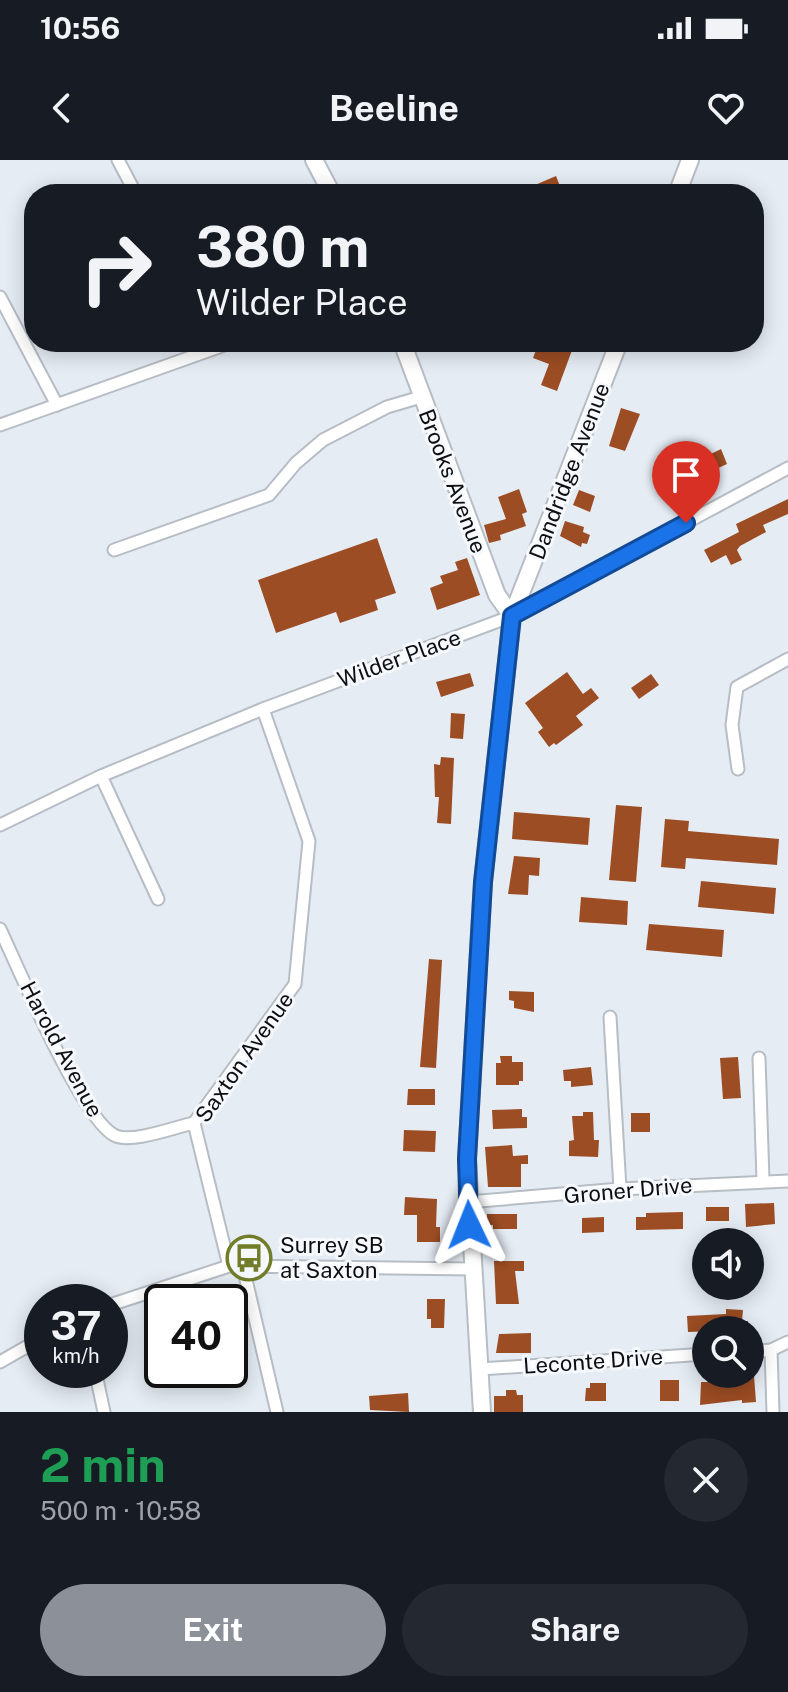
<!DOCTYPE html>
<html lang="en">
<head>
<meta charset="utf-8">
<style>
	body { margin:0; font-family:"Public Sans",sans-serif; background:#242831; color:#f1f3f6; height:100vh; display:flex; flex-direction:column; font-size:30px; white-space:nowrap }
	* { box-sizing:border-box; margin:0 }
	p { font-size:26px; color:#9ea1a6 }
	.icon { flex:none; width:44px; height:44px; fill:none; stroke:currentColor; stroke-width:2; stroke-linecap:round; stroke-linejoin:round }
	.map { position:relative; height:1252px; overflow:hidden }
	.side { display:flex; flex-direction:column; background:#171b24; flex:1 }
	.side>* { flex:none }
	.banner { position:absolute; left:24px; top:24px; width:740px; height:168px; border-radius:32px; box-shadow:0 4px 20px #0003; background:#171b24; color:#f1f3f6; overflow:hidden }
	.buttons { position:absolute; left:692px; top:1068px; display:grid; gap:16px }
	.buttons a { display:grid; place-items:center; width:72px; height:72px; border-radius:50%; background:#171b24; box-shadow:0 4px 20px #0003; font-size:40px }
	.speed { position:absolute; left:24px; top:1124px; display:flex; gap:16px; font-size:40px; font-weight:700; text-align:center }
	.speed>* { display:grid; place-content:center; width:104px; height:104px; border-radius:50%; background:#171b24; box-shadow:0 4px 20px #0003; line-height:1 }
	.speed small { font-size:20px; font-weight:400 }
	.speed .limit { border:4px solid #111; border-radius:12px; background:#fff; color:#111 }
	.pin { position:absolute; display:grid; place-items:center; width:68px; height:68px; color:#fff; margin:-82px -34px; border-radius:50% 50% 50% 0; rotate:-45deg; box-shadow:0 0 8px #0007 }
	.pin .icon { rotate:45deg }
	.me { position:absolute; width:88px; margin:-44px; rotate:358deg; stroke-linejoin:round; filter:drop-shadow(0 0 6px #0008) }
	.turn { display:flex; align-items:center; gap:28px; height:168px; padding:0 40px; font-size:36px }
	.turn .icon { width:104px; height:104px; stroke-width:2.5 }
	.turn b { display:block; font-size:56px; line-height:68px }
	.round { display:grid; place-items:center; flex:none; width:84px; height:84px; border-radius:42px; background:#242831 }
	.overview { display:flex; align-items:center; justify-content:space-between; height:136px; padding:0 40px }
	h1 { font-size:48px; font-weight:700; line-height:60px; color:#1e9e55 }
	.cta { display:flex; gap:16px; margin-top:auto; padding:16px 40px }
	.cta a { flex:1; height:92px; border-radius:48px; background:#8c9099; color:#fff; font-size:32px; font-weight:700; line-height:92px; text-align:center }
	.cta a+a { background:#242831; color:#f1f3f6 }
	.status { display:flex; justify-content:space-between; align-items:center; height:56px; padding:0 40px; background:#171b24; direction:ltr }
	.status svg { height:22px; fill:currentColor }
	header { display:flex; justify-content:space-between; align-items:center; height:104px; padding:0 40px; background:#171b24; font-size:36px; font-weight:700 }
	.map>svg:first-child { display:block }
	.building { fill:#9c4d23 }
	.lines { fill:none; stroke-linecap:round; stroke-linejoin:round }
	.street-casing { stroke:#b7bdc4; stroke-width:15 }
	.secondary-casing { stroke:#b7bdc4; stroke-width:20 }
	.street { stroke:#fff; stroke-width:11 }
	.secondary { stroke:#fff; stroke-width:16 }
	.route-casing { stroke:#114b97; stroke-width:20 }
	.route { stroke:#1a73e8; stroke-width:14 }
	.labels { text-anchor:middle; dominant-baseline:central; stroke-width:6; stroke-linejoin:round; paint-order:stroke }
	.street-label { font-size:22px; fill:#0c0e10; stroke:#f5f9fe }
	.poi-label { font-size:22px; fill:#0c0e10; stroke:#f5f9fe; text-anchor:start }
</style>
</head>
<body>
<div class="status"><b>10:56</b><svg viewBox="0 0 49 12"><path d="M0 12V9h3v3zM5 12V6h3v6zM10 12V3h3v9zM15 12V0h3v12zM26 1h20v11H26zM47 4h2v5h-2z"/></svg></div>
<header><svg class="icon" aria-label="back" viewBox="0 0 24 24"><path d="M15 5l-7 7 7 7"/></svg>Beeline<svg class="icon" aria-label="heart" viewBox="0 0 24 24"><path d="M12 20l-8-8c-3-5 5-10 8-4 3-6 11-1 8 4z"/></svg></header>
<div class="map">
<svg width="788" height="1252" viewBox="0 0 788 1252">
	<rect width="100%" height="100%" fill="#e6ecf4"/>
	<!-- building -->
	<g class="building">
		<polygon points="556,16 562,31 555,34 514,34"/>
		<polygon points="539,182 575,182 557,231 541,225 549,204 533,198"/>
		<polygon points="621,248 640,254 625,291 609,286"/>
		<polygon points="721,289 727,304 670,330 664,317"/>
		<polygon points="519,329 527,352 522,354 526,366 500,375 501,380 489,383 484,365 506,359 498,337"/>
		<polygon points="579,330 595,336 590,352 573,345"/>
		<polygon points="788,339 788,354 763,365 766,372 740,386 737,390 742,400 731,405 726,395 711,403 704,390 739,372 736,364"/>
		<polygon points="565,361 584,367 583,372 590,375 587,384 582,383 581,387 560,376"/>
		<polygon points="377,378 396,433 375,440 378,450 340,463 336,452 276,473 258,420"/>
		<polygon points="467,398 480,435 437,450 430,428 443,423 440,416 458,410 455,402"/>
		<polygon points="567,512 583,534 591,528 599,538 576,556 583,565 556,585 554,583 549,587 538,572 543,568 525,543"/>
		<polygon points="470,513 474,526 441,537 436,522"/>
		<polygon points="651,514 659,525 639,539 631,528"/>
		<polygon points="451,553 465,554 463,579 450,578"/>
		<polygon points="441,597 454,598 451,664 437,663 439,637 435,637 434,604 440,605"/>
		<polygon points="616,645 642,647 636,722 609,720"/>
		<polygon points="514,652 590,658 588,685 512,679"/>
		<polygon points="665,659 689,661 688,671 779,679 777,705 686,698 685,709 661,707"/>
		<polygon points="514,696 540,698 539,716 529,715 528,735 508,734"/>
		<polygon points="701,721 776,728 774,754 698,747"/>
		<polygon points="581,737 628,741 627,765 579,762"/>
		<polygon points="649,764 724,770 722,797 646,790"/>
		<polygon points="429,799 442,800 436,908 420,907"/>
		<polygon points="509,831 534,832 534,852 514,848 514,841 509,840"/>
		<polygon points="500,896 512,896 512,902 523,902 523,921 519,921 519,925 496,925 496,903 501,903"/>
		<polygon points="738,897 741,938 723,939 720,898"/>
		<polygon points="591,907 593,925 571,927 571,921 564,921 563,910"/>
		<polygon points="408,929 435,929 435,945 407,945"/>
		<polygon points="522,949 522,957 527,957 527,968 493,969 492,950"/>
		<polygon points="583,952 593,952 594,980 599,980 598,997 569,996 569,981 574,980 572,956 583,956"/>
		<rect x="631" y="953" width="19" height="19"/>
		<polygon points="404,970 436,971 435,992 403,991"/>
		<polygon points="512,985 513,996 528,995 528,1004 521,1004 521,1027 488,1027 485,987"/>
		<polygon points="405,1037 437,1039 436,1067 440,1067 440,1082 417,1082 417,1055 404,1055"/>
		<polygon points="774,1043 775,1064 746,1067 745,1044"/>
		<rect x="706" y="1047" width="23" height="14"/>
		<polygon points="683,1052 683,1069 636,1070 636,1057 646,1057 646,1053"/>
		<polygon points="487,1054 517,1054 517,1069 493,1069 493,1065 487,1065"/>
		<polygon points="604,1057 604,1072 582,1073 582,1058"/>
		<polygon points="494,1101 524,1101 524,1111 515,1111 519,1144 496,1144"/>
		<polygon points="427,1139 445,1139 444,1168 431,1168 431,1159 427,1159"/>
		<polygon points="726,1149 743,1150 742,1161 748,1161 748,1170 688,1172 687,1156 726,1154"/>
		<polygon points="531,1173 531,1193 496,1193 499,1174"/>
		<polygon points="754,1216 756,1242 742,1243 742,1240 700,1245 701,1222 708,1222 708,1217"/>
		<rect x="660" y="1220" width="19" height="21"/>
		<polygon points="590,1223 606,1223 606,1241 585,1241 586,1228 590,1228"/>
		<polygon points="506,1230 516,1230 517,1235 523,1235 523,1252 494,1252 494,1236 506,1236"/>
		<polygon points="408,1233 409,1252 370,1250 369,1236"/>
	</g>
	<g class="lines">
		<!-- street casing -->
		<g class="street-casing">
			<g id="street">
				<polyline points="118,0 136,34"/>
				<polyline points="0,137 57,245"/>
				<polyline points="0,265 233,182"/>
				<polyline points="114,390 269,335 296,303 323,280 387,247 421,237"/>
				<polyline points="738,609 732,565 737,527 788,499"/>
				<polyline points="101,616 158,739"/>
				<polyline points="0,665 101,616 263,549 512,456 788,308"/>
				<path d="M 0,769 C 18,807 83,963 116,976 C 133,983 175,967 194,963"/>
				<polyline points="610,857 620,1029"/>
				<polyline points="759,898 763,1020"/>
				<polyline points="468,1042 620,1029 788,1021"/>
				<polyline points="229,1106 194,963 295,824 309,681 263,549"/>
				<polyline points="243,1107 277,1252"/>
				<polyline points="110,1145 229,1106 472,1109"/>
				<polyline points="771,1190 773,1252"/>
				<polyline points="750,1192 771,1190 788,1182"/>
				<polyline points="0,1202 42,1178"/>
				<polyline points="480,1209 706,1194"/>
				<polyline points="95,1210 104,1252"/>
			</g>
		</g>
		<!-- secondary casing -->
		<g class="secondary-casing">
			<g id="secondary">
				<polyline points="314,0 332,34"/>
				<polyline points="677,34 690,0"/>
				<polyline points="402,182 497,435 512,456"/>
				<polyline points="482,1252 467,999 483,722 512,456 619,182"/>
			</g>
		</g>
		<!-- street -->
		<use href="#street" class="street"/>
		<!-- secondary -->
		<use href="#secondary" class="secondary"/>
	</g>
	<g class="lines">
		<!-- route casing -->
		<g class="route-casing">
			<polyline id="route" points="469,1065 467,999 483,722 512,456 686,363"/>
		</g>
		<!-- route -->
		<use href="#route" class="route"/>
	</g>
	<!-- icons -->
	<defs>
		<g id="bus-ring" transform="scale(2.3)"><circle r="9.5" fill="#f5f9fe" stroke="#727d29" stroke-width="1.5"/><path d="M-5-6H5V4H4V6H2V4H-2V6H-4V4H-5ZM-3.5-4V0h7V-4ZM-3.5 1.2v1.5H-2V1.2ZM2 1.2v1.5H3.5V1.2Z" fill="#727d29"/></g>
	</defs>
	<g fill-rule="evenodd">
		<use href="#bus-ring" x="249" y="1098"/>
	</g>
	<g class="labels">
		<!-- street labels -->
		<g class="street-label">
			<text transform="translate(569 311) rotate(-69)">Dandridge Avenue</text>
			<text transform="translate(453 321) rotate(69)">Brooks Avenue</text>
			<text transform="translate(399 498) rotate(-20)">Wilder Place</text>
			<text transform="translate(62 889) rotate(62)">Harold Avenue</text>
			<text transform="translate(244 897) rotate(-55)">Saxton Avenue</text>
			<text transform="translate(628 1030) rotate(-5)">Groner Drive</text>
			<text transform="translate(593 1201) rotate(-4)">Leconte Drive</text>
		</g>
		<!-- poi labels -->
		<g class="poi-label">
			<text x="280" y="1085">Surrey SB<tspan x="280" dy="25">at Saxton</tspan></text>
		</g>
	</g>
</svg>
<div class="buttons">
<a><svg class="icon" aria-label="sound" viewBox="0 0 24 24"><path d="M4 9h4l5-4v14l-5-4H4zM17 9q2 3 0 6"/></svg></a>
<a><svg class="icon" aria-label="search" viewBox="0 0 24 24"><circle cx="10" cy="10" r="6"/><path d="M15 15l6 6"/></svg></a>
</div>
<div class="speed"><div>37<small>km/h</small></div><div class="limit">40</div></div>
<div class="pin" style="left:686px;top:363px;background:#d93025"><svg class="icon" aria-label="arrive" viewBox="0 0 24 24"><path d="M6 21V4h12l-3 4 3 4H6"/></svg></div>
<svg class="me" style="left:469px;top:1065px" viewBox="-20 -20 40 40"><path d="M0-17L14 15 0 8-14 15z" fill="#1a73e8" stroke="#fff" stroke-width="4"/></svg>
<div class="banner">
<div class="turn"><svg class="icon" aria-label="right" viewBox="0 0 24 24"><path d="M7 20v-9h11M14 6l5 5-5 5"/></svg><div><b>380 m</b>Wilder Place</div></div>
</div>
</div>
<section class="side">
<div class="overview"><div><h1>2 min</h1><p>500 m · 10:58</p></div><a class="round"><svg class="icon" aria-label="close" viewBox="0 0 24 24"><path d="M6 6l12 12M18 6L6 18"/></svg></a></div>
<div class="cta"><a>Exit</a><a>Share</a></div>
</section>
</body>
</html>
